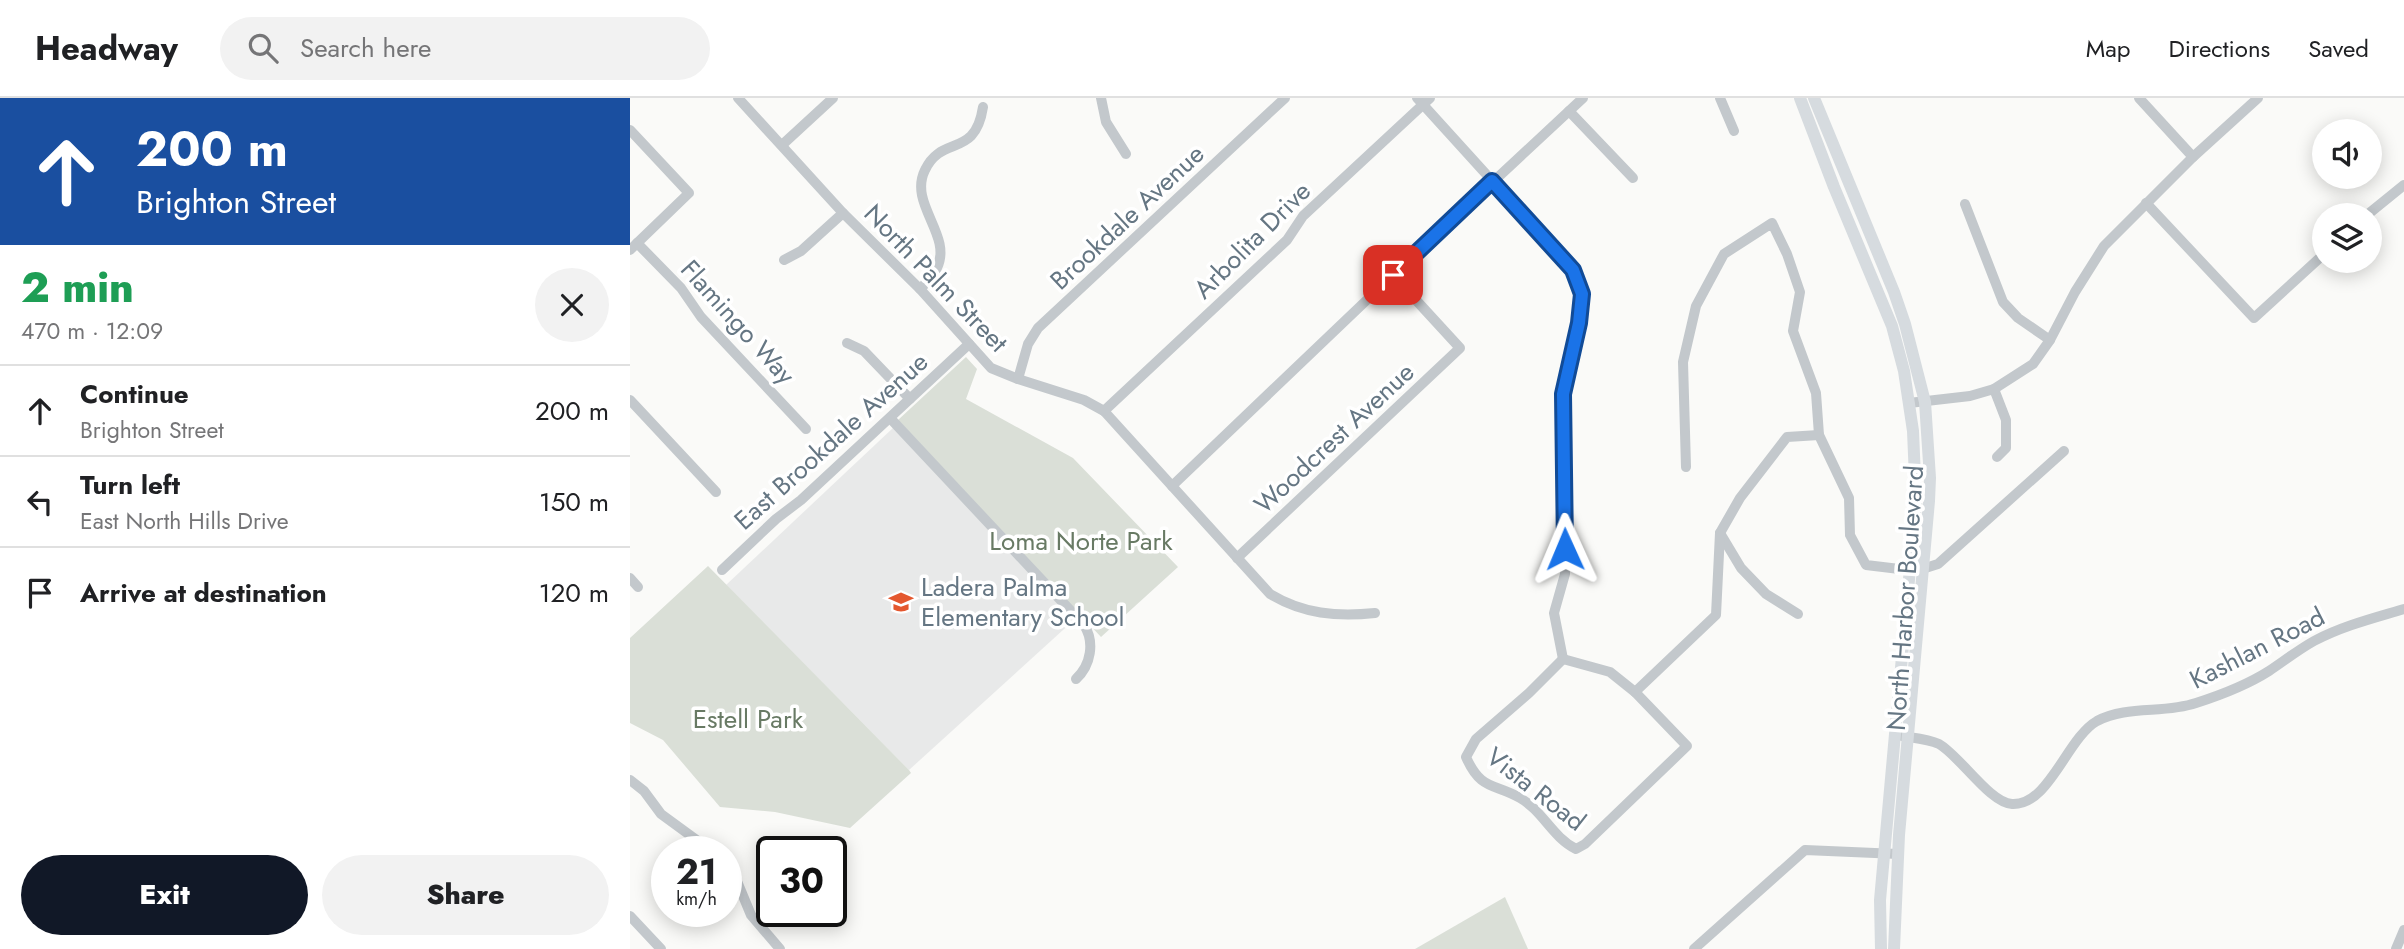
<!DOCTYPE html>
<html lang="en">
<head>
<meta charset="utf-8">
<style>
	body { margin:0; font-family:Jost,sans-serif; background:#f2f2f2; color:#202124; height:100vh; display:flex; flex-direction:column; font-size:26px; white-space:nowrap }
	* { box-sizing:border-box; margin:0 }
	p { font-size:23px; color:#757577 }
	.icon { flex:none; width:38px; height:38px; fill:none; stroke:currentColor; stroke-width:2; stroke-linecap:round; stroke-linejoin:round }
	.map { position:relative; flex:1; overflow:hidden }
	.side { display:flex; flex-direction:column; background:#fff; width:630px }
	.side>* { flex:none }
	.guide { background:#1a4fa0; color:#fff; overflow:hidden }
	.buttons { position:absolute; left:1682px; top:21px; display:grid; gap:14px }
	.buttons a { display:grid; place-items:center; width:70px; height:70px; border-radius:50%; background:#fff; box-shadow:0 4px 18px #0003; font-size:35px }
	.speed { position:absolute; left:21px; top:738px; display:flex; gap:14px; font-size:35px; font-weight:700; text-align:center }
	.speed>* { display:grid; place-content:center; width:91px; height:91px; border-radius:50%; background:#fff; box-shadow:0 4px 18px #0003; line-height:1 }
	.speed small { font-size:18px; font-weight:400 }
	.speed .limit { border:4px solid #111; border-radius:10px; background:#fff; color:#111 }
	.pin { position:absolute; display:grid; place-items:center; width:60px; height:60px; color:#fff; margin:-30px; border-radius:14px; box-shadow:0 4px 10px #0006 }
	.me { position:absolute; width:77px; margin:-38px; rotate:359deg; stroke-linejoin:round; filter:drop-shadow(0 0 5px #0008) }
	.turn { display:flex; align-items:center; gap:24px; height:147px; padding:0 21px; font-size:32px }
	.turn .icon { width:91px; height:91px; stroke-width:2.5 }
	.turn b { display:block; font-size:49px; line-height:60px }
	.round { display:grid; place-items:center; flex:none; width:74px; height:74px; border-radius:37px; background:#f2f2f2 }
	.overview { display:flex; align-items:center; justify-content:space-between; height:119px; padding:0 21px }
	h1 { font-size:42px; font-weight:800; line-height:52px; color:#1e9e55 }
	.action { display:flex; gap:14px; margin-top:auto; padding:14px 21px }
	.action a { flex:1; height:80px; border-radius:42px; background:#111827; color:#fff; font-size:28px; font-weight:800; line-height:80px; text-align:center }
	.action a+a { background:#f2f2f2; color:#202124 }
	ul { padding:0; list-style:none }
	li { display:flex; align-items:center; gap:21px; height:91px; padding:0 21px; border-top:2px solid #e0e0e0 }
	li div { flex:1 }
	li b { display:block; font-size:26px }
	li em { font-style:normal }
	header { display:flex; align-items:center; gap:42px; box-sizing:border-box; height:98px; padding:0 35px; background:#fff; border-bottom:2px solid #e0e0e0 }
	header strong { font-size:33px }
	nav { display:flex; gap:38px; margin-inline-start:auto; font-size:24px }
	.search { width:490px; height:63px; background:#f2f2f2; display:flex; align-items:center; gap:18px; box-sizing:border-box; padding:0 24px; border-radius:38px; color:#757577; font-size:26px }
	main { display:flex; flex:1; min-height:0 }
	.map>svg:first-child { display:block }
	.built { fill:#e8e9e9 }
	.green { fill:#dadfd7 }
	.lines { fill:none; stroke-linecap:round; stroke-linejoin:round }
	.minor { stroke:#c3c8cc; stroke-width:10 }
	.major { stroke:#d6dbdf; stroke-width:12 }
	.route-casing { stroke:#114b97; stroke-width:18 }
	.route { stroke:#1a73e8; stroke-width:12 }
	.labels { text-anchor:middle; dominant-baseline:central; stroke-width:7; stroke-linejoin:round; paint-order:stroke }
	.street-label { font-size:26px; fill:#657683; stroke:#fff }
	.park-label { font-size:26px; fill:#687a64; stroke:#fff }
	.poi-label { font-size:26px; fill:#657683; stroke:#fff; text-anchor:start }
</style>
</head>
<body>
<header>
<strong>Headway</strong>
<div class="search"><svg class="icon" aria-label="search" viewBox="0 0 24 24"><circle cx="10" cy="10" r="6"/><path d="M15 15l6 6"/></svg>Search here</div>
<nav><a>Map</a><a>Directions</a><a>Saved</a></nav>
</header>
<main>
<section class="side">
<div class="guide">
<div class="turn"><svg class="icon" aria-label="ahead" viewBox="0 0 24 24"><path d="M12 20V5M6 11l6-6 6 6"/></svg><div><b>200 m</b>Brighton Street</div></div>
</div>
<div class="overview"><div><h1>2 min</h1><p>470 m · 12:09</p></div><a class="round"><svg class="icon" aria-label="close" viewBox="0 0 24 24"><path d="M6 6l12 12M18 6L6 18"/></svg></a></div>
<ul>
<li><svg class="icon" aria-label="ahead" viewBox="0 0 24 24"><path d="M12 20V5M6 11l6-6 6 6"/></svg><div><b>Continue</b><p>Brighton Street</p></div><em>200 m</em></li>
<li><svg class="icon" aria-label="left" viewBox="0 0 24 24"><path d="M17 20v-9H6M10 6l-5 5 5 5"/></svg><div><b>Turn left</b><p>East North Hills Drive</p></div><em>150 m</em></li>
<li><svg class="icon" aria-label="arrive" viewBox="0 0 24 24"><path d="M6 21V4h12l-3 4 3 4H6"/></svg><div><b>Arrive at destination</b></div><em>120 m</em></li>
</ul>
<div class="action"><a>Exit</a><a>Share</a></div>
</section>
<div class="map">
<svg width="1774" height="851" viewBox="0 0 1774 851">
	<rect width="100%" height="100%" fill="#fafaf8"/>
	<!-- built -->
	<polygon class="built" points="264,329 444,522 279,672 96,487"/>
	<!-- green -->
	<g class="green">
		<polygon points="336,259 347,271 336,301 443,360 548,469 471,539 268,322"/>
		<polygon points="78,468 279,672 281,675 220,730 145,714 90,709 33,642 0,625 0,540"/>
		<polygon points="875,799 898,851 785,851"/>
	</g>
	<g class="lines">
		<!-- minor -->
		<g class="minor">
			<path d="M 108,0 L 213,115 L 290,191 L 361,270 L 388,281 L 454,302 L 474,313 L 640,496 C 673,516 707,519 745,515"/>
			<polyline points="471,0 476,24 496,56"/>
			<polyline points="787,0 943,172 952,196 949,225 933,296 935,476 924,515 933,561"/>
			<polyline points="1090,0 1104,33"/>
			<polyline points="1509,0 1563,59"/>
			<polyline points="939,13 1003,80"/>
			<polyline points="0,32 59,95 0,152"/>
			<polyline points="152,47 203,0"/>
			<polyline points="1516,105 1624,220 1694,156"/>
			<polyline points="1335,106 1373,204 1388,220 1420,242"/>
			<polyline points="1737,117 1774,87"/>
			<polyline points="7,145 51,190 71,219 176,331"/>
			<polyline points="154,162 171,153 213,115"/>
			<path d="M 290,191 C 296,185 304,178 307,170 C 323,137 278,106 295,72 C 312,36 345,61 353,9"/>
			<polyline points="217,245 234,253 280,301"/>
			<polyline points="388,281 398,246 408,230 655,0"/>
			<polyline points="1364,291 1376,322 1376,350 1367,359"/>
			<polyline points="0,302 86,394"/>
			<polyline points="1279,305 1340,298 1364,291 1403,266 1420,242 1445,194 1474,148 1563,59 1628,0"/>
			<polyline points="474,313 657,142 673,118 800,0"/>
			<path d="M 260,320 L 454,527 C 465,544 461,567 446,581"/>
			<polyline points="1056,369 1053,264 1066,208 1094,156 1142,125 1157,156 1170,194 1163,233 1186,295 1189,337 1219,400 1220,437 1236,467 1286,473 1308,466 1434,353"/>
			<polyline points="542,388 763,177 953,0"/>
			<polyline points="1090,435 1111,470 1136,496 1168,516"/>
			<polyline points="607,460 830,250 763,177"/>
			<polyline points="92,472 146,421 171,402 339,246"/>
			<polyline points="0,480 8,489"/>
			<path d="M 933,561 L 980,574 L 1005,594 L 1057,648 L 955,746 L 946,751 C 922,739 913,713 890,700 C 864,685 851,693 836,659 L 846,641 L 899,595 Z"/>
			<polyline points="1005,594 1086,517 1090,435 1110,400 1157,339 1189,337"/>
			<path d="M 1272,638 C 1284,640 1298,641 1309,646 C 1330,658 1360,705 1382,706 C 1419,708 1437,640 1467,623 C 1497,607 1534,616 1566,605 C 1591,597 1617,587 1639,573 C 1654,563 1668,552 1684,543 C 1712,528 1744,520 1774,511"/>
			<polyline points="0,682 14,693 31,716 83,754"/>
			<polyline points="96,767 106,781 121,817 150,851"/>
			<polyline points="0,818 31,851"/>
			<polyline points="1064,851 1175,752 1268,756"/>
			<polyline points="1766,851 1774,832"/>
		</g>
		<!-- major -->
		<g class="major">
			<polyline points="1170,0 1204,89 1262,228 1274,273 1283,333 1286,404 1250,802 1251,851"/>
			<polyline points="1184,0 1264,194 1275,226 1295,304 1300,380 1299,403 1269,737 1264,851"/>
		</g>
	</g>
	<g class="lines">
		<!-- route casing -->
		<g class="route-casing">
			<polyline id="route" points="763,177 862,83 943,172 952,196 949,225 933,296 935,451"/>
		</g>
		<!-- route -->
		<use href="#route" class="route"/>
	</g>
	<!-- icons -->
	<defs>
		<g id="school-bare" transform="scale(1.89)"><path d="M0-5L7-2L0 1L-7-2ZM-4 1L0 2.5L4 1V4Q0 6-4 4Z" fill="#e4572e" stroke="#fff" stroke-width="2.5" paint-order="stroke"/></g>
	</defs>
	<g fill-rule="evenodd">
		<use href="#school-bare" x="271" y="504"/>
	</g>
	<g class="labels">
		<!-- street labels -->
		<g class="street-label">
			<text transform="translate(497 119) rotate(-43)">Brookdale Avenue</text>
			<text transform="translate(622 142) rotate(-45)">Arbolita Drive</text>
			<text transform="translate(306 180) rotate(46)">North Palm Street</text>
			<text transform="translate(108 224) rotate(48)">Flamingo Way</text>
			<text transform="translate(704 340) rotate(-43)">Woodcrest Avenue</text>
			<text transform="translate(201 343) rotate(-42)">East Brookdale Avenue</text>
			<text transform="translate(1275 500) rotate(-86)">North Harbor Boulevard</text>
			<text transform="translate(1627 550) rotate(-27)">Kashlan Road</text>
			<text transform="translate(906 691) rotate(38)">Vista Road</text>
		</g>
		<!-- park labels -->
		<g class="park-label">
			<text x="451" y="443">Loma Norte Park</text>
			<text x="118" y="621">Estell Park</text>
		</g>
		<!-- poi labels -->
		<g class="poi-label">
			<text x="291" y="489">Ladera Palma<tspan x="291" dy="30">Elementary School</tspan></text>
		</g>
	</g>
</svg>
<div class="buttons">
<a><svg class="icon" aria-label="sound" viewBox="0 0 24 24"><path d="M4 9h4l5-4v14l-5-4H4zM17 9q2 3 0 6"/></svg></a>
<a><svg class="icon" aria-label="layers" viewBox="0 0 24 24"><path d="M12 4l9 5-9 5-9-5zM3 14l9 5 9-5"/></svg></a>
</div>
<div class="speed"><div>21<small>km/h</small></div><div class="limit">30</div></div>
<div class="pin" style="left:763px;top:177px;background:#d93025"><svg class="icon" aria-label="arrive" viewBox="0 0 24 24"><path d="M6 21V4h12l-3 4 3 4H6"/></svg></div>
<svg class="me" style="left:935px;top:451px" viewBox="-20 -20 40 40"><path d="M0-17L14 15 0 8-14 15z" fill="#1a73e8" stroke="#fff" stroke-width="4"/></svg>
</div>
</main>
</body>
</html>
